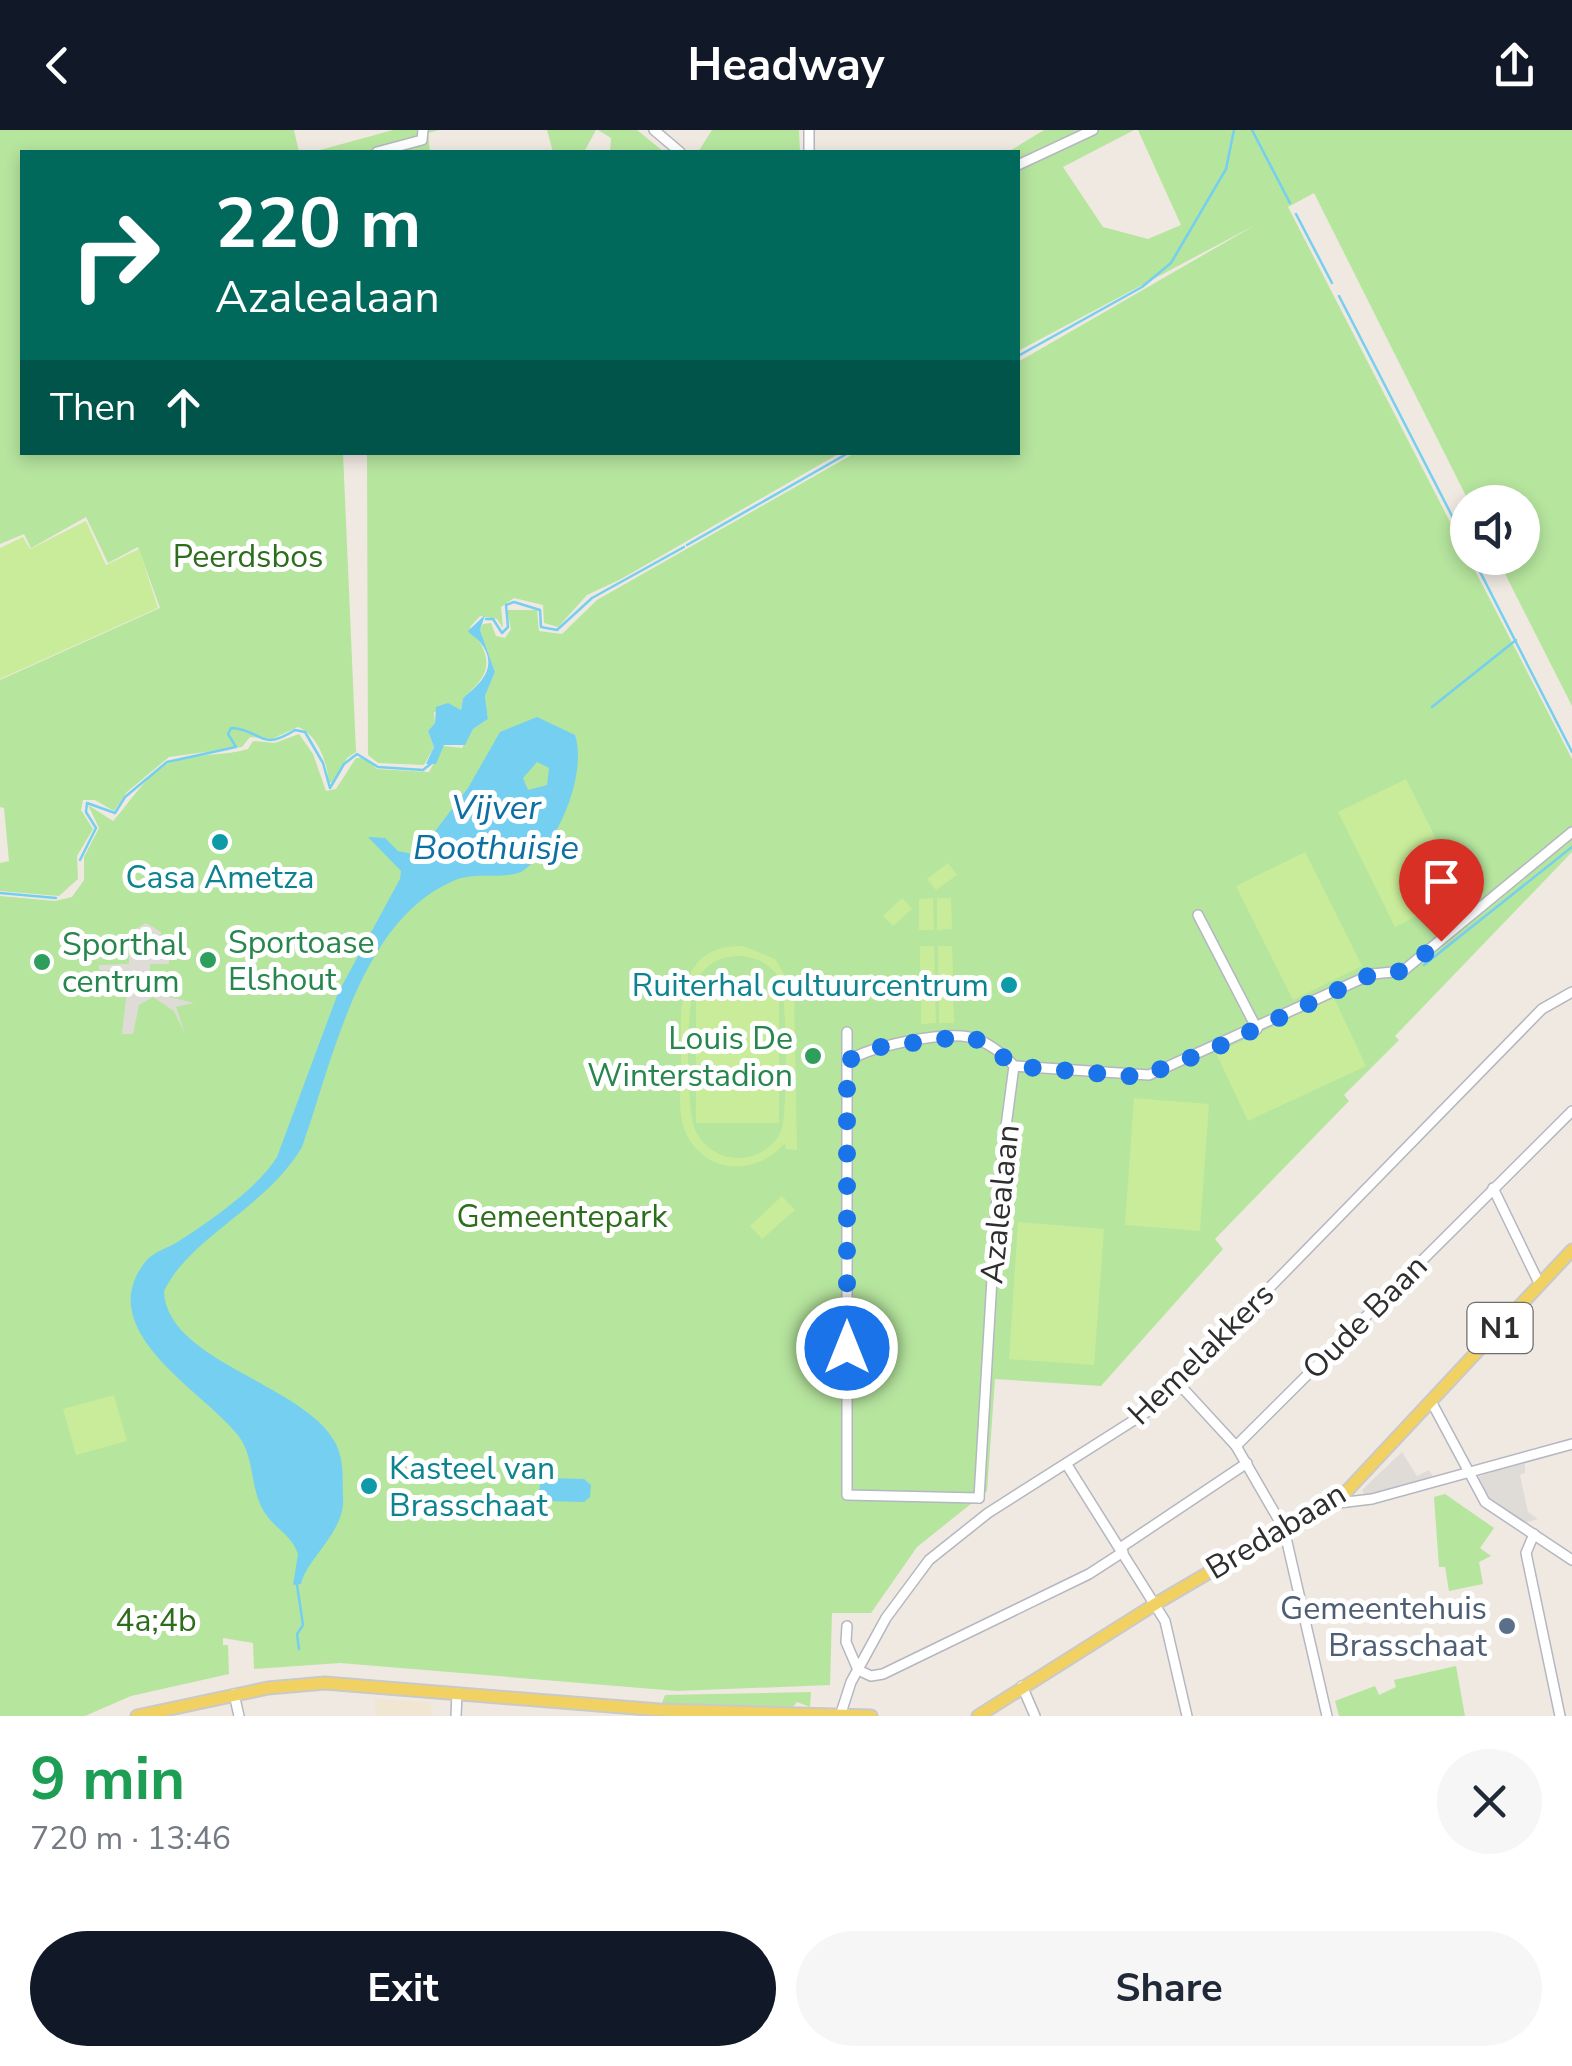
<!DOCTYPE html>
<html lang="en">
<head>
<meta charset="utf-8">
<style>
	body { margin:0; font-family:"Nunito Sans",sans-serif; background:#f6f6f7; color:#1f2937; height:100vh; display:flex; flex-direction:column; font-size:38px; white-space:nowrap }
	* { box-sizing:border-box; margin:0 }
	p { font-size:32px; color:#747a83 }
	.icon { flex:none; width:55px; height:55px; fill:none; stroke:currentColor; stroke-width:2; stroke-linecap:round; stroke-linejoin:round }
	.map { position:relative; height:1586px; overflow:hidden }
	.drawer { display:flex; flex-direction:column; background:#fff; flex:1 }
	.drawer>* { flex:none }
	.banner { position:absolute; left:20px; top:20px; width:1000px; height:305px; border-radius:0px; box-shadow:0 5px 15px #0003; background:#00695c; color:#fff; overflow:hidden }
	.tools { position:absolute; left:1450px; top:355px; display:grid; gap:20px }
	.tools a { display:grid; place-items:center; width:90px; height:90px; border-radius:50%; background:#fff; box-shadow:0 5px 15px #0003; font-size:50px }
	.pin { position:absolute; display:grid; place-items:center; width:85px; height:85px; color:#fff; margin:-102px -42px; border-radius:50% 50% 50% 0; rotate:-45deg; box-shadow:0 0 10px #0007 }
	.pin .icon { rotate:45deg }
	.me { position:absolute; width:110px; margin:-55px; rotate:0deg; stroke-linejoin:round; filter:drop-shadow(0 0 8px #0008) }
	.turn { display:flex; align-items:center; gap:35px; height:210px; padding:0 30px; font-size:45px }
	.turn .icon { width:130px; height:130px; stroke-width:2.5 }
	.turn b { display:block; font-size:70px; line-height:85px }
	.then { display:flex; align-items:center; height:95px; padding:0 30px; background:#0003; gap:20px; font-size:38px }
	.round { display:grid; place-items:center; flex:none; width:105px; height:105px; border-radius:52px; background:#f6f6f7 }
	.overview { display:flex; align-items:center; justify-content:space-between; height:170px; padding:0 30px }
	h1 { font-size:60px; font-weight:700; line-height:75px; color:#1e9e55 }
	.action { display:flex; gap:20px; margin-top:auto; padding:20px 30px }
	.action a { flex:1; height:115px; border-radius:60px; background:#111827; color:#fff; font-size:40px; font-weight:700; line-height:115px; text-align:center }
	.action a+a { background:#f6f6f7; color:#1f2937 }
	header { display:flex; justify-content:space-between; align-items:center; height:130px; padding:0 30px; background:#111827; color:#fff; font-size:45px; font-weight:700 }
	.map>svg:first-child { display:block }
	.education { fill:#f0e6d1 }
	.green { fill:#b6e59e }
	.pitch { fill:#c9ec9a; fill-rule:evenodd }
	.plaza { fill:#dfdcd8 }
	.water { fill:#75cff0; fill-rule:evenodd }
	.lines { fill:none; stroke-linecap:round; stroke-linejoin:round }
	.stream { stroke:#75cff0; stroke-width:2.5 }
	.minor-casing { stroke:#b4b7c1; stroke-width:12 }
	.major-casing { stroke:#c9c9c9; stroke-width:15 }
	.minor { stroke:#fff; stroke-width:9 }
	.major { stroke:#f2d163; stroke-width:11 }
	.route { stroke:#1a73e8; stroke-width:18; stroke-dasharray:0 32.4 }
	.culture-dot { fill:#0f9aa8; stroke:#fff; stroke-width:4 }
	.leisure-dot { fill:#2e9e5b; stroke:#fff; stroke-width:4 }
	.service-dot { fill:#5c6f8a; stroke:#fff; stroke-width:4 }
	.labels { text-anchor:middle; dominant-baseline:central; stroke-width:10; stroke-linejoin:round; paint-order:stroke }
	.shield { fill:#fff; stroke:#6d6d6d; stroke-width:2.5 }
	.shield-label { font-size:30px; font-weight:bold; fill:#2e2e2e }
	.park-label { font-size:32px; fill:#2c6e1b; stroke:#fff }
	.culture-label { font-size:32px; fill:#0d838f; stroke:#fff }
	.leisure-label { font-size:32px; fill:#27864d; stroke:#fff; text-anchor:start }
	.street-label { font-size:32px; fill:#2e2e2e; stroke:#fff }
	.service-label { font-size:32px; fill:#4e5e75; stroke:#fff; text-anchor:end }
	.water-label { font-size:35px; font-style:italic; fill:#0d6fa3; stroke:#fff }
</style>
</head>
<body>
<header><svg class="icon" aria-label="back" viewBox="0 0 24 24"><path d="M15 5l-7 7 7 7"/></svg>Headway<svg class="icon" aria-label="share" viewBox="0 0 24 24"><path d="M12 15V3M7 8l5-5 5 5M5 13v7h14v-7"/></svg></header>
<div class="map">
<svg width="1572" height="1586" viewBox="0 0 1572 1586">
	<rect width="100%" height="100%" fill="#efe9e1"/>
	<!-- education -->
	<polygon class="education" points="375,1569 430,1572 433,1586 376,1586"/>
	<!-- green -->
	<g class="green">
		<path d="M 0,0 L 294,0 L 299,22 L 22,22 L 22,322 L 343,323 L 356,622 L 347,628 L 334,653 L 329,652 C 327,632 318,605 298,597 L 272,609 L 250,607 L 242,617 L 169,627 L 127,662 L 114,681 L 95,670 L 83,670 L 81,680 L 93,699 L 77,726 L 78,749 L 59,766 L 0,761 L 0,733 L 9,731 L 4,678 L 0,677 L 0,550 L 160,478 L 138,417 L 108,433 L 86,387 L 31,418 L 24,404 L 0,414 Z"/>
		<polygon points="393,0 439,0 428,3 430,22 313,22"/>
		<polygon points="547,0 596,0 584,22 553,22"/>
		<polygon points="598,0 637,0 664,22 610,22 611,8"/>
		<polygon points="712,0 799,0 800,22 698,22"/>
		<path d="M 1044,0 L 1134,0 L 1063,37 L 1103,97 L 1148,109 L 1181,95 L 1138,0 L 1572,0 L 1572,576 L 1497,428 L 1522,428 L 1522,372 L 1469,372 L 1314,63 L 1288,77 L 1572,629 L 1572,722 L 1395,906 L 1399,910 L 1344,965 L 1349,971 L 1215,1109 L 1223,1119 L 1101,1256 L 995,1249 L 987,1361 L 917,1417 L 871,1483 L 832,1483 L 830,1555 L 677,1561 L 340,1533 L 254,1539 L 253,1513 L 223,1508 L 223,1515 L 228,1515 L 229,1544 L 131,1566 L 85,1586 L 0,1586 L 0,766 L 55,771 L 72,767 L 84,750 L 84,727 L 99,698 L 88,675 L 113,691 C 131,672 150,637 177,630 C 200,623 225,626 248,619 L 253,611 L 275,613 L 299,604 L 313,624 L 326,661 L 336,659 L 356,628 L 365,628 L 377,639 L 429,642 L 443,616 L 462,618 L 473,599 L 488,589 L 485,566 L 495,542 L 480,500 L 483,494 L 491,493 L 496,506 L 505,508 L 511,499 L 507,480 L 537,480 L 539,501 L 562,504 L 597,470 L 855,323 L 1018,322 L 1018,232 L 1257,94 L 1018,221 L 1018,22 L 1008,22 Z"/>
		<path d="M 367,323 L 840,323 L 621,449 L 587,465 L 558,497 L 544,493 L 543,475 L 514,468 L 501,477 L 503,498 L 497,489 L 480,486 L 470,497 C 494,530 492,543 463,568 L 461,580 L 434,582 L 435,593 L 428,601 L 434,617 L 424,635 L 378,633 L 368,625 Z"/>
		<polygon points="1445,1364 1494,1398 1480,1418 1491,1426 1479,1432 1483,1454 1449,1461 1445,1437 1439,1437 1434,1367"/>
		<polygon points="1456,1536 1465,1586 1339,1586 1335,1571 1375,1556 1379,1565 1396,1557 1394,1550"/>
		<polygon points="811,1562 810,1577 797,1572 793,1577 662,1573 665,1565"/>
	</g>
	<!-- pitch -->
	<g class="pitch">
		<polygon points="86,391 106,435 139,419 158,478 0,549 0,418 23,407 30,419"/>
		<polygon points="1406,649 1463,763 1395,797 1338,682"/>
		<polygon points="1305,722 1362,836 1293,870 1236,756"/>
		<polygon points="948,733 957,745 936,760 927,749"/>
		<polygon points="902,768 912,779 893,796 883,786"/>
		<polygon points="933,768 934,800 919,800 919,769"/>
		<polygon points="937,768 951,768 952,799 937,800"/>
		<path d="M 743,816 L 775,829 L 794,860 L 797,1020 L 786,1019 L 785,1013 C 756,1047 704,1045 685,1001 C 677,981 681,954 681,932 C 681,884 674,814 743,816 ZM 742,826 C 758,828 771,835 780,849 C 787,862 788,987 781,1001 C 774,1018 755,1028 738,1028 C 720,1028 703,1017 695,1000 C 686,979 685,868 697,849 C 707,832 724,825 742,826 Z"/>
		<polygon points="920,816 934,816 935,847 920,848"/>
		<polygon points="938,816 952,816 953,847 938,847"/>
		<polygon points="921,862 935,862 936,893 921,894"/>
		<polygon points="939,862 953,862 954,893 939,893"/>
		<rect x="696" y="864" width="83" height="129"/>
		<polygon points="1334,868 1366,936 1248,991 1216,923"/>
		<polygon points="1134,968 1209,974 1200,1101 1125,1095"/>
		<polygon points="782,1066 795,1080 762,1109 750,1096"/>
		<polygon points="1018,1092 1104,1099 1094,1235 1009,1229"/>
		<polygon points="114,1265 127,1311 76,1325 63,1279"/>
	</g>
	<!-- plaza -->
	<g class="plaza">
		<polygon points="146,793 161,802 161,809 171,819 154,826 169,828 169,834 150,834 150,846 142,848 142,853 152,851 170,867 194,873 176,877 185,904 174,881 153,867 139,875 133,904 122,904 129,841 99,840 99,835 129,834 129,803"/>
		<polygon points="1402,1322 1417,1346 1429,1340 1434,1348 1366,1368 1362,1360"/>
		<polygon points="1525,1330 1525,1343 1520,1345 1528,1382 1538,1389 1525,1393 1487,1368 1478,1347"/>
	</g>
	<!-- water -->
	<g class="water">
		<path d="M 485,485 L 480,500 L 495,542 L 485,566 L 488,589 L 473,599 L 465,615 L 444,615 L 436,634 L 426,634 L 434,617 L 428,601 L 435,593 L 436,577 L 448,573 L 461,580 L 463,568 C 480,554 500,537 480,512 C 477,507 471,506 468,501 Z"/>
		<path d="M 537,587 L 575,605 C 588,645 556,720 521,742 C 499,750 475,741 453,751 C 360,791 333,930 302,1017 C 267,1077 190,1107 164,1161 C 166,1232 306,1254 336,1314 C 345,1333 342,1352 343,1367 C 346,1401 307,1428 301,1454 L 293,1455 L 298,1424 C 291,1404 275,1399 265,1383 C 249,1359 256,1327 237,1304 C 203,1261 90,1200 146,1131 C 154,1121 169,1118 179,1111 C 210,1091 258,1058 277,1027 L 338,863 L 400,749 L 401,741 L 368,707 L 385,708 L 398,721 L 417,725 L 468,658 L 500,602 ZM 537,632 L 549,638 L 547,655 L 528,660 L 523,648 Z"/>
		<polygon points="547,1348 584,1349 591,1355 590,1367 584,1372 545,1371 539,1364 540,1354"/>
	</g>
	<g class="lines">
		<!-- stream -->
		<g class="stream">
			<polyline points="1252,0 1290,73"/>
			<polyline points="1296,84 1332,153"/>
			<polyline points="1339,166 1468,417"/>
			<polyline points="1018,226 1142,157 1171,133 1226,39 1234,0"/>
			<polyline points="687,415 850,322"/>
			<polyline points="1473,428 1572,622"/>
			<polyline points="486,489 493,489 502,503 508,497 506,475 514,472 540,480 541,497 557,500 592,468 684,417"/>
			<polyline points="1432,577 1516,510"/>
			<path d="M 80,730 L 96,698 L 86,682 L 87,673 L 115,683 L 125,667 L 167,632 L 236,617 L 228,604 L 231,598 C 262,599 259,623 295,600 L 305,602 L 323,633 L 330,658 L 344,634 L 357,624 L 378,637 L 423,640 L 433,632"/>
			<polyline points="0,763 56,768"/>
			<polyline points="1424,835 1572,717"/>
			<polyline points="297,1455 303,1495 297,1504 299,1519"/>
		</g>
		<!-- minor casing -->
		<g class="minor-casing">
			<g id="minor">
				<polyline points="654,0 680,22"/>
				<polyline points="377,22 422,10 423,0"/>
				<polyline points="809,22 809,0"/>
				<polyline points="1018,35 1093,0"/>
				<polyline points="1198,785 1257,899"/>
				<polyline points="847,902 847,1365 979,1368"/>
				<path d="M 847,931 C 872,916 939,902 969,907 C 985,910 1004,924 1014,936 L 997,1064 L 979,1368"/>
				<polyline points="1014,936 1149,945 1372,844 1403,841 1572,702"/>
				<polyline points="1493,1058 1540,1155"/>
				<polyline points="1178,1253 1236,1316 1284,1399 1327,1586"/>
				<polyline points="1432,1273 1485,1372 1572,1430"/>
				<polyline points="1236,1316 1572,981"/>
				<polyline points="1067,1335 1165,1491 1187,1586"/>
				<polyline points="1330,1374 1372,1369 1572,1314"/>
				<polyline points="1534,1404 1526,1423 1560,1586"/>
				<polyline points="1120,1418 1247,1333"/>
				<polyline points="847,1496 846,1512 858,1540"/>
				<polyline points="858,1540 871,1546 883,1544 1089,1444 1123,1422"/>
				<polyline points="1022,1556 1035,1586"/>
				<polyline points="234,1564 239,1586"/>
				<polyline points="841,1583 851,1552 886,1488 929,1430 988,1383 1150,1280 1542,879 1572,862"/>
				<polyline points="456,1586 457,1563"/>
			</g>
		</g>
		<!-- major casing -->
		<g class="major-casing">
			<g id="major">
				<polyline points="137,1586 268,1558 325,1553 660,1580 871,1586"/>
				<polyline points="978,1586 1157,1473 1346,1362 1572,1120"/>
			</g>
		</g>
		<!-- minor -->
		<use href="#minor" class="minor"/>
		<!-- major -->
		<use href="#major" class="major"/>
	</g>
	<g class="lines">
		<!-- route -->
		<polyline class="route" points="847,1218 847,931 873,918 966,906 986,913 1014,936 1140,947 1211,920 1372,844 1403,841 1441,811"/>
	</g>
	<!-- markers -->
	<g class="culture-dot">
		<circle cx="220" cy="712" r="10"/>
		<circle cx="1009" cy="855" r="10"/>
		<circle cx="369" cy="1356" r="10"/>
	</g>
	<g class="leisure-dot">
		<circle cx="208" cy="830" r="10"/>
		<circle cx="42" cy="832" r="10"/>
		<circle cx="813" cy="926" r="10"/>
	</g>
	<circle class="service-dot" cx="1507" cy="1496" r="10"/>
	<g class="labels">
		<!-- shield labels -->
		<rect class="shield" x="1467.5" y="1173" width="65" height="50" rx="8"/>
		<g class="shield-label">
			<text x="1500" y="1198">N1</text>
		</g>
		<!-- park labels -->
		<g class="park-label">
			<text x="248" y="426">Peerdsbos</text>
			<text x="562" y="1086">Gemeentepark</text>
			<text x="156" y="1490">4a;4b</text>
		</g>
		<!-- culture labels -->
		<g class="culture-label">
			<text x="220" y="747">Casa Ametza</text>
			<text x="989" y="855" text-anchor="end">Ruiterhal cultuurcentrum</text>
			<text x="389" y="1338" text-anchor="start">Kasteel van<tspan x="389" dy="37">Brasschaat</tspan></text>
		</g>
		<!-- leisure labels -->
		<g class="leisure-label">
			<text x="228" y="812">Sportoase<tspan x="228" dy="37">Elshout</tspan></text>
			<text x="62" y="814">Sporthal<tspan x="62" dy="37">centrum</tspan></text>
			<text x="793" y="908" text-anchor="end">Louis De<tspan x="793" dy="37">Winterstadion</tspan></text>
		</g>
		<!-- street labels -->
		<g class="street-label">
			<text transform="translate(1000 1074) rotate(-84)">Azalealaan</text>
			<text transform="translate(1365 1187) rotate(-45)">Oude Baan</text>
			<text transform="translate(1201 1224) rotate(-44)">Hemelakkers</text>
			<text transform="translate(1276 1401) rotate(-31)">Bredabaan</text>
		</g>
		<!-- service labels -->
		<g class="service-label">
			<text x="1487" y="1478">Gemeentehuis<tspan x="1487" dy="37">Brasschaat</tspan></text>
		</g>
		<!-- water labels -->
		<g class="water-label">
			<text x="496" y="677">Vijver<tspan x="496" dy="40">Boothuisje</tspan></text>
		</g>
	</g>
</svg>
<div class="tools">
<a><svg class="icon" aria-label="sound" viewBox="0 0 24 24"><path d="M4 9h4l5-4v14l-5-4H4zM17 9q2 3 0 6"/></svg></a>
</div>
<div class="pin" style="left:1441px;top:811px;background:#d93025"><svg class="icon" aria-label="arrive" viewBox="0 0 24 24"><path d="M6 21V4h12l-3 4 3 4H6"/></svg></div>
<svg class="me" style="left:847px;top:1218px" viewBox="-20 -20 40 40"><circle r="17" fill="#1a73e8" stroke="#fff" stroke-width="3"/><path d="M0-11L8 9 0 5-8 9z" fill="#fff"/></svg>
<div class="banner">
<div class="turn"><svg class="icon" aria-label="right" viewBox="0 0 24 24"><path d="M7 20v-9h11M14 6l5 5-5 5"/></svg><div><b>220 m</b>Azalealaan</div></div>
<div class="then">Then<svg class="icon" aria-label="ahead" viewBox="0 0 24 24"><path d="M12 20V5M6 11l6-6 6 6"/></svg></div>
</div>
</div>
<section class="drawer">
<div class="overview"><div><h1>9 min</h1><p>720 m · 13:46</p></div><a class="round"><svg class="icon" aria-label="close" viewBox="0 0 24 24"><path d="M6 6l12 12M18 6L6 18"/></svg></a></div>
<div class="action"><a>Exit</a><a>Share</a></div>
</section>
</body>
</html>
